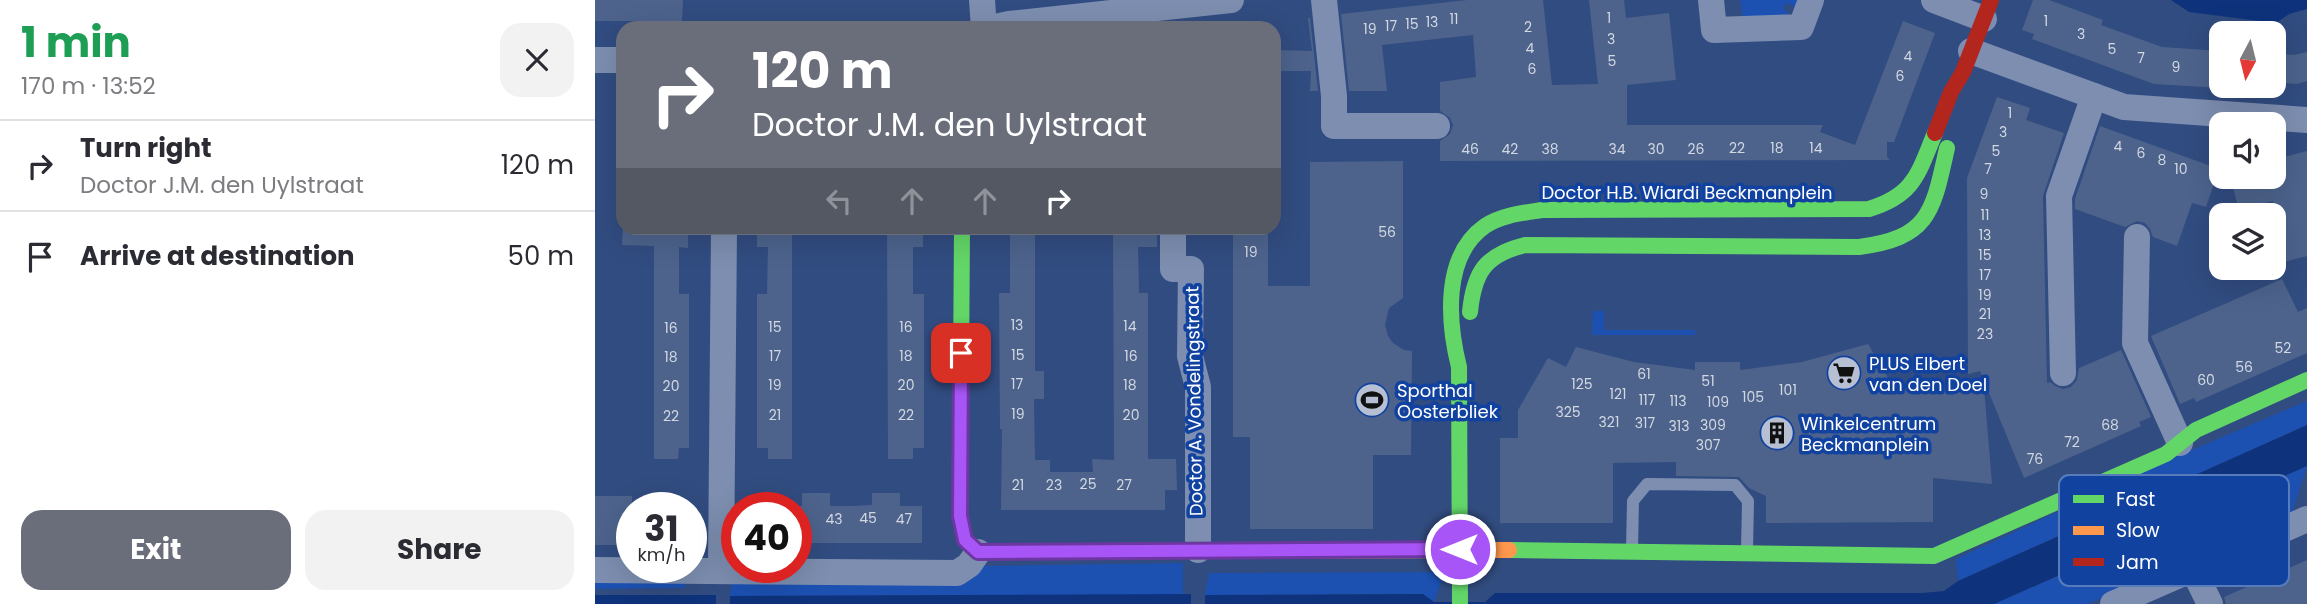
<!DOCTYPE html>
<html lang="en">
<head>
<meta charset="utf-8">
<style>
	body { margin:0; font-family:Poppins,sans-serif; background:#f2f2f3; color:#2b2b33; height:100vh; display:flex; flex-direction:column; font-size:26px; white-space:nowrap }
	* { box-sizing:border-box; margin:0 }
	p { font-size:23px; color:#7c7c81 }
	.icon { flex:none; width:38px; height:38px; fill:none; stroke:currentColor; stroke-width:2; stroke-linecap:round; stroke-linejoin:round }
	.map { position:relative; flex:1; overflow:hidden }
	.panel { display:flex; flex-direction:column; background:#fff; width:595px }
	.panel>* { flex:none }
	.top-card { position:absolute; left:21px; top:21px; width:665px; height:214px; border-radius:21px; box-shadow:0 7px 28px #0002; background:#6a6e7b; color:#fff; overflow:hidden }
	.needle { width:46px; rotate:187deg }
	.tools { position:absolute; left:1614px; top:21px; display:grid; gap:14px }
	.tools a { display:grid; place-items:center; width:77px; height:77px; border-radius:14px; background:#fff; box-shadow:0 7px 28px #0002; font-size:35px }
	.speed { position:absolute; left:21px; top:492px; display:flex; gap:14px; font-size:35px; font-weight:700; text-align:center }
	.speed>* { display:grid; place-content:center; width:91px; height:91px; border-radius:50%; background:#fff; box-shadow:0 7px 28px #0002; line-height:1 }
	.speed small { font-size:18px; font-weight:400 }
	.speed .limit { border:10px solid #d22; background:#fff; color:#111 }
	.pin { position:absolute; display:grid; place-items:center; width:60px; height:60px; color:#fff; margin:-30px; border-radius:14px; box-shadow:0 4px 10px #0006 }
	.me { position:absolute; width:77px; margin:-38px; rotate:270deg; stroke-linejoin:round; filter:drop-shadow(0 0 5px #0008) }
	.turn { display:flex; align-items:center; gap:24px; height:147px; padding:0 21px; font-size:32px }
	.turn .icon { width:91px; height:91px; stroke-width:2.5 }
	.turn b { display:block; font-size:49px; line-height:60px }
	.lanes { display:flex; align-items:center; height:66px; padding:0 21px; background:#0003; justify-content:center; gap:35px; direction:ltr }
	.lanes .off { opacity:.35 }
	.round { display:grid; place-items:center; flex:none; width:74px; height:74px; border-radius:21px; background:#f2f2f3 }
	.headline { display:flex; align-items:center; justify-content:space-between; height:119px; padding:0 21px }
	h1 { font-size:42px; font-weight:700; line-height:52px; color:#1e9e55 }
	.cta { display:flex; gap:14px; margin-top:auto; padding:14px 21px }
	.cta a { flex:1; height:80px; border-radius:21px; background:#6a6e7b; color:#fff; font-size:28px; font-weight:700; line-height:80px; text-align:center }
	.cta a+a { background:#f2f2f3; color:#2b2b33 }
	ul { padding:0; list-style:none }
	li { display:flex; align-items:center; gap:21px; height:91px; padding:0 21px; border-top:2px solid #e1e1e2 }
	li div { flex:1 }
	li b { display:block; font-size:26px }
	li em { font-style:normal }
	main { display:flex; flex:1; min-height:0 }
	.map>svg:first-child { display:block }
	.green { fill:#1c51b2 }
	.water { fill:#0e337c }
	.building { fill:#4d638c }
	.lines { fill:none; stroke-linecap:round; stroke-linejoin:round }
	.lane { stroke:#7d8eb0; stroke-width:12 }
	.street { stroke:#7d8eb0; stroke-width:26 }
	.fast { stroke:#63d668; stroke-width:16 }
	.slow { stroke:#ff974d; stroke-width:16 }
	.jam { stroke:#b3261e; stroke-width:16 }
	.route-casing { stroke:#6d37a1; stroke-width:18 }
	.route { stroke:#a855f7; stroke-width:12 }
	.labels { text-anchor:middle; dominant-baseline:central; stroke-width:7; stroke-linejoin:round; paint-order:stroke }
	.number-label { font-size:14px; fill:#d2d8e2 }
	.street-label { font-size:18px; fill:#fff; stroke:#1142a0 }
	.poi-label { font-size:18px; fill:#fff; stroke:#1142a0; text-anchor:start }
	.key { fill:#1142a0; stroke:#587bbc; stroke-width:2 }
	.key-label { font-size:19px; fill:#fff }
</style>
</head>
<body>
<main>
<section class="panel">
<div class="headline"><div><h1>1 min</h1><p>170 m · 13:52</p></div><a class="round"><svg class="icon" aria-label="close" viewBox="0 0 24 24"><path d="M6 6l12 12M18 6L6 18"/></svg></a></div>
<ul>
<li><svg class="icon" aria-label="right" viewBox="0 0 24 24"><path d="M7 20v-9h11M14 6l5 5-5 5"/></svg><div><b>Turn right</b><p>Doctor J.M. den Uylstraat</p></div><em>120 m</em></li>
<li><svg class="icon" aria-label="arrive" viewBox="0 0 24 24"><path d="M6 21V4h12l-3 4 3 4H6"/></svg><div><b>Arrive at destination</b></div><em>50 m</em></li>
</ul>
<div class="cta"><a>Exit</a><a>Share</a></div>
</section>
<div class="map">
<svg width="1712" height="604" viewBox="0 0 1712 604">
	<rect width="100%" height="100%" fill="#314c80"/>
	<!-- green -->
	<g class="green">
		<polygon points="1145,0 1207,0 1203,11 1194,3 1188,7 1193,13 1193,18 1148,18"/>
		<polygon points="998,311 1009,311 1009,330 1100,330 1100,335 997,335"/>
		<polygon points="1712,401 1712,425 1363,581 1361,559 1583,456"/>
		<polygon points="1712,466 1696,516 1493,604 1399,604"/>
		<polygon points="588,563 588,595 135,596 137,578 392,566"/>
		<polygon points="850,572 839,602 828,594 610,595 614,573"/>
		<polygon points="90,581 90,588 0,589 0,582"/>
	</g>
	<!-- water -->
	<g class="water">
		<polygon points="1576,0 1712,0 1712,9 1694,14 1681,23 1594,12"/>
		<polygon points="1712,425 1712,466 1399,604 610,604 610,595 828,594 839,602 890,602 900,593 1327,593 1349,591 1363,581"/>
		<polygon points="596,594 596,604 135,604 135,596"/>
		<rect x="0" y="595" width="121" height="9"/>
	</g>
	<!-- building -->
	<g class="building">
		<polygon points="0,0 88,0 87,21 0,21"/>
		<polygon points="872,0 948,0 957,85 1003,84 994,0 1029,0 1031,18 1074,13 1081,80 1032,85 1032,125 1228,125 1225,132 1260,145 1308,21 1340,33 1299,142 1292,142 1292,157 1295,160 845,161 845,141 855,134 858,125 855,118 845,111 845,82 881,77 878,35 787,45 792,91 754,91 746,14"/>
		<polygon points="1438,0 1454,0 1508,20 1506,25 1567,47 1626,51 1626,88 1559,84 1437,39 1439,34 1427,30"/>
		<polygon points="713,18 715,18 723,91 715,91 716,71 679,71 679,50 717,51"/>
		<polygon points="1712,52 1712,81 1702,84 1678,82 1678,54 1699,55"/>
		<polygon points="1402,97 1435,108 1431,120 1469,133 1448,196 1452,383 1455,382 1460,386 1468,389 1476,387 1482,380 1484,368 1526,350 1556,417 1544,422 1546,426 1429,478 1385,371 1373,374 1372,178"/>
		<polygon points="1505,126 1624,169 1611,207 1597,203 1582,246 1558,237 1555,229 1550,223 1542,221 1530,227 1480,209 1480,199"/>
		<polygon points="1712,151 1712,256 1678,265 1678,201 1644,210 1635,177 1678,177 1678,160"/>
		<polygon points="808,161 808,298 794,308 790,325 793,336 798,343 809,350 817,351 816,455 778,455 778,529 655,529 655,437 638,437 638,228 673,228 673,286 715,286 715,162"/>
		<polygon points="28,228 93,228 93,248 84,247 84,294 94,294 94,448 84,448 83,459 59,459 59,246 27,245"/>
		<polygon points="162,228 197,228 197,459 173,459 173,448 162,448 162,294 172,294 173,247 162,247"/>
		<polygon points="292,228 328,228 328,247 318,247 318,294 329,294 329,448 318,448 318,459 293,459"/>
		<polygon points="415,228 440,228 440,371 449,371 449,399 439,399 440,460 455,460 455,472 498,472 497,459 519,460 518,228 562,228 562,247 543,247 544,293 553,293 553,459 581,459 582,490 570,490 570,510 406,510 407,429 405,429 404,293 415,293"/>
		<polygon points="1687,279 1703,312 1712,308 1712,353 1601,402 1599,398 1585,404 1556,336"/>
		<polygon points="1273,344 1299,388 1389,388 1397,484 1338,478 1338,522 1171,523 1171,496 1154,488 1144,477 1081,476 1081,462 1018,463 1018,523 905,523 905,438 923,438 923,410 953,358 971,367 981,347 1039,362 1100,370 1100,362 1145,362 1145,370 1207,362"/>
		<polygon points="207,493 235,493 235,506 256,506 277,505 277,493 305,493 305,506 327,506 327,543 201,543 201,506 207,506"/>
		<polygon points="0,496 37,496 37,520 24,520 24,545 0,545"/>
		<polygon points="1712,560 1712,604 1631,604 1629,597"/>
	</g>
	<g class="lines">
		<!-- lane -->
		<polyline class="lane" points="1037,551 1038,501 1052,484 1140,485 1153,501 1152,551"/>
		<!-- street -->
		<g class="street">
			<polyline points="387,0 389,28"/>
			<polyline points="729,0 739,96 739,126 842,126"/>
			<polyline points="1116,0 1119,30 1206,27 1216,0"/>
			<polyline points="1339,0 1389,19"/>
			<polyline points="396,28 414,24 636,0"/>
			<polyline points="1376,51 1529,107 1712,120"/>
			<polyline points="0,60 28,60"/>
			<polyline points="578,228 578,269 596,269 595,356 603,387 603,550"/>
			<polyline points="1542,237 1540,343 1585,443"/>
			<polyline points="1468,373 1464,196 1499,96"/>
			<polyline points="126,569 129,228"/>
			<polyline points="1598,569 1615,604"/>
			<polyline points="0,570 362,573 374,565 383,552"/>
			<polyline points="1518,604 1712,519"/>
		</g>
		<!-- fast -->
		<g class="fast">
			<polyline points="367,228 365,516 370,540 383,552 540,551"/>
			<path d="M 875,312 C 879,272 890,255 930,245 L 1264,247 C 1335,238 1338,211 1352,148"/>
			<polyline points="914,550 1339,556 1571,454 1601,430 1712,380"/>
			<path d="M 865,604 L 864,367 C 853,323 847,256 890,226 C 906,215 928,213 947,210 L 1274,209 C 1320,195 1323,173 1340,133"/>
		</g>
		<!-- slow -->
		<polyline class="slow" points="540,551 914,550"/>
		<!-- jam -->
		<polyline class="jam" points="1340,133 1356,92 1368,72 1396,0"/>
	</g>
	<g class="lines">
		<!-- route casing -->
		<g class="route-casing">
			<polyline id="route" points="366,353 365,516 370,540 383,552 865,549"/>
		</g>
		<!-- route -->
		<use href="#route" class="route"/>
	</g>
	<!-- icons -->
	<defs>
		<g id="supermarket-disc" transform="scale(1.75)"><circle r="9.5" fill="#b7c0d3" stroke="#1142a0"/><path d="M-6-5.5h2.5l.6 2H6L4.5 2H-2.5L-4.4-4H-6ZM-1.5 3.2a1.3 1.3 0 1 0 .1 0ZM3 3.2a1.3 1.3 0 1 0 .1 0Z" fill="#111"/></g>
		<g id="stadium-disc" transform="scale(1.75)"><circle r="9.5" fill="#b7c0d3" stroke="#1142a0"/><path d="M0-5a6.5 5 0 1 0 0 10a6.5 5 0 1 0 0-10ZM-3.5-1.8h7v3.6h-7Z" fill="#111"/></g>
		<g id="building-disc" transform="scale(1.75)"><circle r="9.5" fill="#b7c0d3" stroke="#1142a0"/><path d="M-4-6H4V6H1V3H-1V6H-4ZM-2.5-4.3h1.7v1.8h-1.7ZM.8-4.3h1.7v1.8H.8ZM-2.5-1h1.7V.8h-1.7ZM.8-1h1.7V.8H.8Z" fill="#111"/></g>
	</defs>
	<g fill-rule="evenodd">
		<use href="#supermarket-disc" x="1249" y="373"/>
		<use href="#stadium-disc" x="777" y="400"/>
		<use href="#building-disc" x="1182" y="433"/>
	</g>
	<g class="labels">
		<!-- number labels -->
		<g class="number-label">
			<text x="1014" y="18">1</text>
			<text x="859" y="19">11</text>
			<text x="1451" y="21">1</text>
			<text x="837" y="22">13</text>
			<text x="817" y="24">15</text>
			<text x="796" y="26">17</text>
			<text x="933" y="27">2</text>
			<text x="775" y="29">19</text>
			<text x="1486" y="34">3</text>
			<text x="1016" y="39">3</text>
			<text x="935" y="48">4</text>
			<text x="1517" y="49">5</text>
			<text x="1313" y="56">4</text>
			<text x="1546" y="58">7</text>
			<text x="1017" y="61">5</text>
			<text x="1581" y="67">9</text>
			<text x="937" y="69">6</text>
			<text x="1305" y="76">6</text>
			<text x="1415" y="113">1</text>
			<text x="1408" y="132">3</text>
			<text x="1523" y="146">4</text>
			<text x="1142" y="148">22</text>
			<text x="1182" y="148">18</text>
			<text x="1221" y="148">14</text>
			<text x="875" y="149">46</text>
			<text x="915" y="149">42</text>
			<text x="955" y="149">38</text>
			<text x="1022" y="149">34</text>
			<text x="1061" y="149">30</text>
			<text x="1101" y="149">26</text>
			<text x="1401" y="151">5</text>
			<text x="1546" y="153">6</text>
			<text x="1567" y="160">8</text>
			<text x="1393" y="169">7</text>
			<text x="1586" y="169">10</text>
			<text x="1389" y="194">9</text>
			<text x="1390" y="215">11</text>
			<text x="792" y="232">56</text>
			<text x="1390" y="235">13</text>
			<text x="656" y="252">19</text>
			<text x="1390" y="255">15</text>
			<text x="1390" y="275">17</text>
			<text x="1390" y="295">19</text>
			<text x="1390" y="314">21</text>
			<text x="422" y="325">13</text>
			<text x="535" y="326">14</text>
			<text x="180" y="327">15</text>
			<text x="311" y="327">16</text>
			<text x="76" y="328">16</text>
			<text x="1390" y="334">23</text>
			<text x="1688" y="348">52</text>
			<text x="423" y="355">15</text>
			<text x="180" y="356">17</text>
			<text x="311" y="356">18</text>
			<text x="536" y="356">16</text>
			<text x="76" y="357">18</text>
			<text x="1649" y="367">56</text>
			<text x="1049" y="374">61</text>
			<text x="1611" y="380">60</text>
			<text x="1113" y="381">51</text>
			<text x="422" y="384">17</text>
			<text x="987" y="384">125</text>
			<text x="180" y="385">19</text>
			<text x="311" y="385">20</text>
			<text x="535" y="385">18</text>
			<text x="76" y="386">20</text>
			<text x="1193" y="390">101</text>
			<text x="1023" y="394">121</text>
			<text x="1158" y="397">105</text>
			<text x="1052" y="400">117</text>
			<text x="1083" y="401">113</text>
			<text x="1123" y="402">109</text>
			<text x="973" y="412">325</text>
			<text x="423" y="414">19</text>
			<text x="180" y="415">21</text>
			<text x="311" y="415">22</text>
			<text x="536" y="415">20</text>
			<text x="76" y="416">22</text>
			<text x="1014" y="422">321</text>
			<text x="1050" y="423">317</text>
			<text x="1118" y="425">309</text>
			<text x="1515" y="425">68</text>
			<text x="1084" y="426">313</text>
			<text x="1477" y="442">72</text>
			<text x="1113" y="445">307</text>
			<text x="1440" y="459">76</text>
			<text x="493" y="484">25</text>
			<text x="423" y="485">21</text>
			<text x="459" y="485">23</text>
			<text x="529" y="485">27</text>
			<text x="273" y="518">45</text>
			<text x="239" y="519">43</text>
			<text x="309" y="519">47</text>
		</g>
		<!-- street labels -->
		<g class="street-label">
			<text x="1092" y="192">Doctor H.B. Wiardi Beckmanplein</text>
			<text transform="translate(599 401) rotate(-91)">Doctor A. Vondelingstraat</text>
		</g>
		<!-- poi labels -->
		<g class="poi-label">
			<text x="1274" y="363">PLUS Elbert<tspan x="1274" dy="21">van den Doel</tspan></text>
			<text x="802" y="390">Sporthal<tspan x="802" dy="21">Oosterbliek</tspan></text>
			<text x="1206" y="423">Winkelcentrum<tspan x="1206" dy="21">Beckmanplein</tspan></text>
		</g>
	</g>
	<!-- legend -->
	<rect x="1464" y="475" width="230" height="111" rx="10" class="key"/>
	<rect x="1478" y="495" width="31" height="8" fill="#63d668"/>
	<rect x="1478" y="526" width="31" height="9" fill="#ff974d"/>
	<rect x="1478" y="558" width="31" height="8" fill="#b3261e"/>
	<g class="key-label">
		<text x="1521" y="506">Fast</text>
		<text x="1521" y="537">Slow</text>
		<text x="1521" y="569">Jam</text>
	</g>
</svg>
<div class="tools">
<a><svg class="needle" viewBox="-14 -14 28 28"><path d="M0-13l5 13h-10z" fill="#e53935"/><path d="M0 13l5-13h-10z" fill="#7c7c81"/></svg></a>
<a><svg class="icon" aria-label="sound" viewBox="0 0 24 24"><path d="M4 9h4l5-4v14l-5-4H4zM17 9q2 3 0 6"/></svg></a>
<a><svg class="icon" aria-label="layers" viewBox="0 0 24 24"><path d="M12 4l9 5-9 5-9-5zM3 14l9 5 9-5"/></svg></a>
</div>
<div class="speed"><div>31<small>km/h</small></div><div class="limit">40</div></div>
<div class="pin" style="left:366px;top:353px;background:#d93025"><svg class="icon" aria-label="arrive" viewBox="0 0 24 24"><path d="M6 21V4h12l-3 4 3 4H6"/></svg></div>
<svg class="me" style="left:865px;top:549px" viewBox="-20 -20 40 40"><circle r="17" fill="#a855f7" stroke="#fff" stroke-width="3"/><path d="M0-11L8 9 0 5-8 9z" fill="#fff"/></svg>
<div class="top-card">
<div class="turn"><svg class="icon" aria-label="right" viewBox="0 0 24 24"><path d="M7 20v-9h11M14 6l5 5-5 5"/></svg><div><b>120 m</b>Doctor J.M. den Uylstraat</div></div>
<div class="lanes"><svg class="icon off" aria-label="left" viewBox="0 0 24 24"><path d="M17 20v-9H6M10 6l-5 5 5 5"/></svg><svg class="icon off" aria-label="ahead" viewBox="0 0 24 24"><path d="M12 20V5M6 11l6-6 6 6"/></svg><svg class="icon off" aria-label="ahead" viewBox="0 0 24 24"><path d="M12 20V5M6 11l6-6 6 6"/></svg><svg class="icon" aria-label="right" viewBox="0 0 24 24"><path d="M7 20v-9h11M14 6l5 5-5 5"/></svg></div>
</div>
</div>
</main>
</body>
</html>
